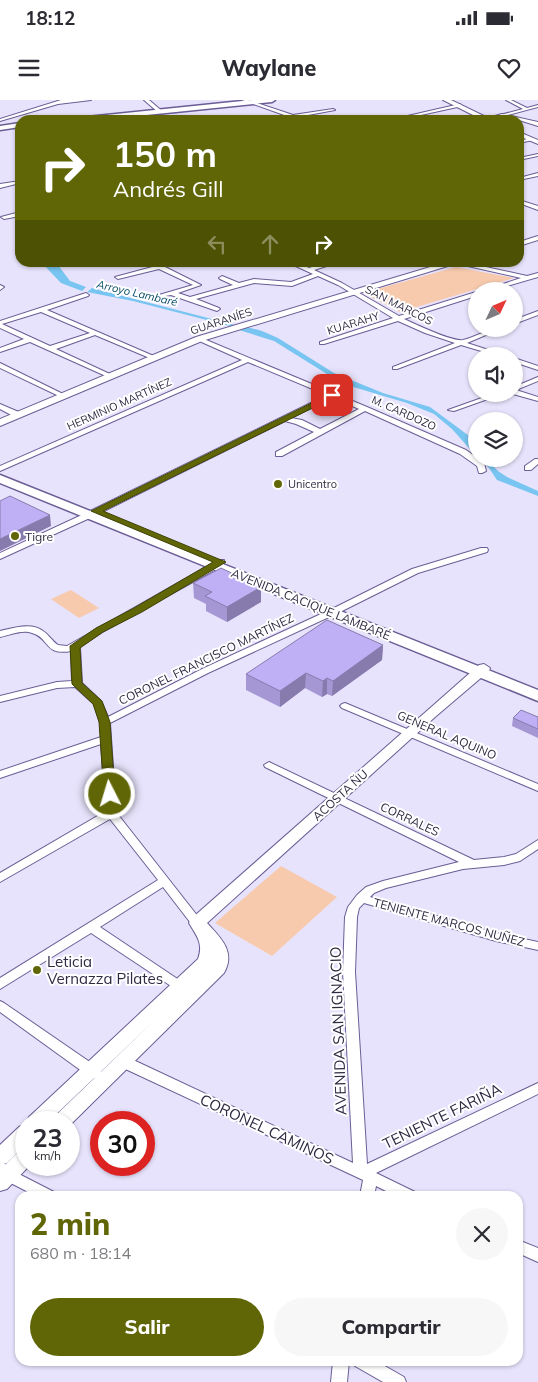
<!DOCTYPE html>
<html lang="es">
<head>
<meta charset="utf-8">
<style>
	body { margin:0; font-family:Mulish,sans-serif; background:#f7f7f7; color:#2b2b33; height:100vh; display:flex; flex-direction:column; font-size:19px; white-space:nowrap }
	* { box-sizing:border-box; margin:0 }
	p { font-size:16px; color:#7c7c81 }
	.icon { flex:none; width:28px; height:28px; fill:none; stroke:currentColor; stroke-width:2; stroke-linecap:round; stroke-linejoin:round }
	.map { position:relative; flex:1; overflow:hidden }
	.details { position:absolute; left:15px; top:1091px; width:508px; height:175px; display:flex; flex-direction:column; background:#fff; border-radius:15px; box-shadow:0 1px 4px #0004 }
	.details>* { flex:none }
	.banner { position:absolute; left:15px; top:15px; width:509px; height:152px; border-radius:15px; box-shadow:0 1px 4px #0004; background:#606606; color:#fff; overflow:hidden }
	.needle { width:32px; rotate:46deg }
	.controls { position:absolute; left:468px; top:182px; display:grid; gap:10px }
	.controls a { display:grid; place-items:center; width:55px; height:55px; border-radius:50%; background:#fff; box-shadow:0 1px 4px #0004; font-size:25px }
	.speed { position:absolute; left:15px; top:1011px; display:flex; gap:10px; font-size:25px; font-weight:700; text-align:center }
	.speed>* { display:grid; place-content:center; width:65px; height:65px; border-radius:50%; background:#fff; box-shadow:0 1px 4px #0004; line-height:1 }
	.speed small { font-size:12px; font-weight:400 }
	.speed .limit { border:8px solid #d22; background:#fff; color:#111 }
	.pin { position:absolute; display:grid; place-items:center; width:42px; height:42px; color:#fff; margin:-21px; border-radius:10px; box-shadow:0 2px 8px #0006 }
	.me { position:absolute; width:55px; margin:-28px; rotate:355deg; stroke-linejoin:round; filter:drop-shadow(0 0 4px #0008) }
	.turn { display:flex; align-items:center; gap:18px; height:105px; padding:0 15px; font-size:22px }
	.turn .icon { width:65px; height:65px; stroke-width:2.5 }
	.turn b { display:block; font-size:35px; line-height:42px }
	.lanes { display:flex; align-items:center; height:48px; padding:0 15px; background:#0003; justify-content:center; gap:25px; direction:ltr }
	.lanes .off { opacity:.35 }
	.round { display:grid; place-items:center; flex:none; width:52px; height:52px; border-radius:26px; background:#f7f7f7 }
	.head { display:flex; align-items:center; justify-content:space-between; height:85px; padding:0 15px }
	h1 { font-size:30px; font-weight:800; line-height:38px; color:#606606 }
	.action { display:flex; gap:10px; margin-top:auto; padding:10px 15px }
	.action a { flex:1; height:58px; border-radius:30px; background:#606606; color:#fff; font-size:20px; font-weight:800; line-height:58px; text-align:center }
	.action a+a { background:#f7f7f7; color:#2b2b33 }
	.status { display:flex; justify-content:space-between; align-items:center; height:35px; padding:0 25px; background:#fff; direction:ltr }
	.status svg { height:14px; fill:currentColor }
	header { display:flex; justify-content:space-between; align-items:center; height:65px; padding:0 15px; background:#fff; font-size:22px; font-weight:800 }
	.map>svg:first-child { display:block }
	.green { fill:#f8caad }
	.water { fill:#77c5f0 }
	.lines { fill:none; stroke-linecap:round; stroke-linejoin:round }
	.street-casing { stroke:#6b5d95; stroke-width:2 }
	.secondary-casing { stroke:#6b5d95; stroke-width:2 }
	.primary-casing { stroke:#6b5d95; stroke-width:3 }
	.street { fill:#fff; fill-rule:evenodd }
	.secondary { fill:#fff; fill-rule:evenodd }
	.primary { fill:#fff; fill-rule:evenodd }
	.wall { fill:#a497d4 }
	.shaded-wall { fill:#867bac }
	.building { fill:#bfb0f6; stroke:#867bac }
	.route { fill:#606606; stroke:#3e4204 }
	.poi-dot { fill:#606606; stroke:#fff; stroke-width:2 }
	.labels { text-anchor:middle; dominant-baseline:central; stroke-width:4; stroke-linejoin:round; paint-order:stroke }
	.far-water-label { font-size:11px; font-style:italic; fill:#084b68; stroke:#fff }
	.far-street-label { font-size:11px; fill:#2f2942; stroke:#fff }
	.far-poi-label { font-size:11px; fill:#2f2942; stroke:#fff; text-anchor:start }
	.poi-label { font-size:12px; fill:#2f2942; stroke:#fff; text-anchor:start }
	.street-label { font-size:12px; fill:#2f2942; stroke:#fff }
	.near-poi-label { font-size:15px; fill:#2f2942; stroke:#fff; text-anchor:start }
	.near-street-label { font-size:15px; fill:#2f2942; stroke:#fff }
</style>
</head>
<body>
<div class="status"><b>18:12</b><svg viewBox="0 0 49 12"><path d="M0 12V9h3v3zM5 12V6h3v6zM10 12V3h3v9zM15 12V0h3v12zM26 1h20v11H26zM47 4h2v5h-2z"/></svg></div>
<header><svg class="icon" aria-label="menu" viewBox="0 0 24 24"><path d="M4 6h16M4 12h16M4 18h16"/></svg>Waylane<svg class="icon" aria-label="heart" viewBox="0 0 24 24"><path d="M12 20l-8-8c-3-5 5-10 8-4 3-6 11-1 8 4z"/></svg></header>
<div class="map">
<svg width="538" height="1282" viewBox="0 0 538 1282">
	<rect width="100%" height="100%" fill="#e8e3fc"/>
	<!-- green -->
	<g class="green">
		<polygon points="456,167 514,178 400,212 363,193"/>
		<polygon points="71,490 99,508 79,518 51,499"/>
		<polygon points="281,766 337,797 272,856 215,823"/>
	</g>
	<!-- water -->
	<g class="water">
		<polygon points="42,163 58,165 70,181 86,187 82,191 61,183"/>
		<polygon points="92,188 235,225 230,226 133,201 87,192"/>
		<polygon points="247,227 262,231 278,238 334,273 383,293 430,307 476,341 476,356 452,329 434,314 407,303 350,286 335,279 274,241 239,230"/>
		<polygon points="480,359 486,359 498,371 507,377 538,391 538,396 497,380 489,368"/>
	</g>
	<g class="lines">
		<!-- street casing -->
		<g class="street-casing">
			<g id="street">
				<polygon points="61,0 91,0 58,4 0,21 0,19"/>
				<polygon points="144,0 149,0 163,12 159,13"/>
				<polygon points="242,0 248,0 293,15 333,9 335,10 281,20 271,20 287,16"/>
				<polygon points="506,0 511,0 527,8 538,5 538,7 500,17 500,15 523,9"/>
				<polygon points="460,4 462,6 398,20 390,20"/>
				<polygon points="531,38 533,40 519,43 519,41"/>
				<polygon points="538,54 538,56 519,60 519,58"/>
				<polygon points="538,73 538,76 519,80 519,78"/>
				<polygon points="20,81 20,83 0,88 0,84"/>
				<polygon points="519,100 538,106 538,110 519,103"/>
				<polygon points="20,112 20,116 4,119 1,117"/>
				<path d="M 171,162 L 183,162 L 165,167 L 201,185 L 178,193 L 190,197 L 233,185 L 220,179 L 219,178 L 222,176 L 239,183 L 254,179 L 291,182 L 313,174 L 287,162 L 296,162 L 309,168 L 328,162 L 339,162 L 314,170 L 342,183 L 399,216 L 476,192 L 476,196 L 404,219 C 415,224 452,242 463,240 C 476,237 486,229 500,229 L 467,243 L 507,256 L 498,256 L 461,245 L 397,269 L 393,269 L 393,267 L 455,243 L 425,233 L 398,221 L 324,244 L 320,244 L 320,242 L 393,218 L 338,185 L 318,176 L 292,186 L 254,183 L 196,199 L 219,208 L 220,209 L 217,211 L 171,195 L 159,197 L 159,195 L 193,185 L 159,169 L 118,179 L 115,177 Z"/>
				<polygon points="450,162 463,162 527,176 538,173 538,177 490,191 482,191 521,178"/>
				<polygon points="0,185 4,187 0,190"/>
				<path d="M 86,193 L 89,195 L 88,196 L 47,210 L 156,257 L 156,259 L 152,259 L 95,235 L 56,249 L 112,275 L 112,277 L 108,277 L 30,242 L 0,252 L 0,248 L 24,239 L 0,228 L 0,221 ZM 41,212 L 90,233 L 50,246 L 2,224 Z"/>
				<polygon points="538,211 538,215 514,224 514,220"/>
				<path d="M 199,237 L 367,307 L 466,350 L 484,363 L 486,371 L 482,373 L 479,373 L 477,366 L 460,354 L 365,311 L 282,356 L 276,356 L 276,352 L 314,332 L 296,324 L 285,321 L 92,417 L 0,459 L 0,453 L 86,413 L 327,295 L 248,262 L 0,371 L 0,366 L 242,260 L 197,240 L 197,238 ZM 332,297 L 359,309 L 320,329 L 302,320 L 291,318 Z"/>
				<polygon points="514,258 538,266 538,270 514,262"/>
				<polygon points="0,263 65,295 66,296 61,297 0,268"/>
				<polygon points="538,277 538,281 516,290 538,297 538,301 513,294 514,287"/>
				<polygon points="493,294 502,294 454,311 448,310"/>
				<polygon points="0,304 21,313 22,315 15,317 0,309"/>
				<polygon points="535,359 538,359 538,364 531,370 525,370 525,366"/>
				<path d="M 481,448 L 487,448 L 488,450 L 487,452 L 418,473 L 342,511 L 208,573 L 110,623 L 116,712 L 203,823 L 201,826 L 193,826 L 163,787 L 100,827 L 188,886 L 190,889 L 188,892 L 184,894 L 180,892 L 91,833 L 0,889 L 0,878 L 158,780 L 110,719 L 0,782 L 0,773 L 106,711 L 101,644 L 0,678 L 0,671 L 101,637 L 100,622 L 94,604 L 75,587 L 57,588 L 0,602 L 0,596 L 57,582 L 72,581 L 71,551 C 44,556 50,538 32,533 C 23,529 10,535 0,537 L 0,531 C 14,528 31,522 43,531 C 49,535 52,541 58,545 L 67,546 L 218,460 L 224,460 L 224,464 L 209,473 L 104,531 L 80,547 L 82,583 L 101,601 L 108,617 L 202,569 L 336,507 L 412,469 Z"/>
				<polygon points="345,603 538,684 538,691 342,608 340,606 342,604"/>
				<polygon points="269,662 474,760 504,757 516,754 538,740 538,749 520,761 504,765 463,769 386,788 374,793 370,797 496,833 538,842 538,850 496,841 364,803 359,808 357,817 355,872 367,1064 538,983 538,994 376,1073 415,1092 417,1096 396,1096 376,1086 374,1096 360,1096 363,1080 119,966 118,962 119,958 124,957 129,958 353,1063 343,872 345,817 348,807 357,795 366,787 383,781 459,762 265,667 264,665"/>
				<polygon points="0,901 4,903 100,969 101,973 100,977 95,978 90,977 0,912"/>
				<polygon points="0,1062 5,1064 13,1071 54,1092 56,1096 36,1096 3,1079 0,1076"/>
				<polygon points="518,1140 538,1148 538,1162 518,1153"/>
				<polygon points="333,1261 349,1261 347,1282 331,1282"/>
				<polygon points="352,1261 376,1261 404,1277 406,1282 383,1282 355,1266"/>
			</g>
		</g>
		<!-- secondary casing -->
		<g class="secondary-casing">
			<g id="secondary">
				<polygon points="443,0 451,0 488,18 502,14 538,22 538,26 519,20 502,18 483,20"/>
				<polygon points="519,32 538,40 538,44 519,36"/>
				<polygon points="538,136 538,140 519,146 519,142"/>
				<polygon points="447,162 461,162 202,241 0,326 0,319 196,237"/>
				<path d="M 484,564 L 490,568 L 489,571 L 435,617 L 207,823 C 221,838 236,852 224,873 L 69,1026 L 69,1022 L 52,1022 L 54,1017 L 158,917 L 48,1022 L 27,1022 L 29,1017 L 198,859 C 204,843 196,835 189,823 L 191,819 L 479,565 Z"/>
				<polygon points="26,1024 26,1044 7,1063 0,1065 0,1045 19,1027"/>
				<polygon points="26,1049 26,1065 30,1065 7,1089 0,1091 0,1070 19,1051"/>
			</g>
		</g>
		<!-- primary casing -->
		<g class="primary-casing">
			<g id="primary">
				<polygon points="252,0 275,0 272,2 98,20 73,20 77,18"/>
				<polygon points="20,23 20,27 0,30 0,26"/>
				<polygon points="0,375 538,590 538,601 0,383"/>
			</g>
		</g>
		<!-- street -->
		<use href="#street" class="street"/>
		<!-- secondary -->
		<use href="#secondary" class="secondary"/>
		<!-- primary -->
		<use href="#primary" class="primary"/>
	</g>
	<!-- wall -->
	<g class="wall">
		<polygon points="193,483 261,487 261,502 227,522 206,511 206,504 194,498"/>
		<polygon points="383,545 382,560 332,596 327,594 322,597 305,588 280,607 246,590 246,574"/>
		<polygon points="538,617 538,638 512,626 513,618"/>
	</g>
	<!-- shaded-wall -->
	<g class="shaded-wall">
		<polygon points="50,415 51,426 0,451 0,439"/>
		<polygon points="261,487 261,502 227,522 227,507"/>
		<polygon points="383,545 382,560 332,596 333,581"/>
		<polygon points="306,573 305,588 280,607 280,591"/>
		<polygon points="327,578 327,594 322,597 323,581"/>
	</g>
	<!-- building -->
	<g class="building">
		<polygon points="10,396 50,415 0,439 0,401"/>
		<polygon points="221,468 261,487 227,507 205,496 212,492 193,483"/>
		<polygon points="327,520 383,545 333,581 327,578 323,581 306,573 280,591 246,574"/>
		<polygon points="521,610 538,617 538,629 513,618"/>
	</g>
	<!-- route -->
	<polygon class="route" points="332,293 336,295 335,297 103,411 226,462 142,512 103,532 80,548 82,583 102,601 110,622 115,694 110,698 105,697 104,694 99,622 93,604 72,584 70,546 96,528 134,508 213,462 91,411"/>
	<!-- markers -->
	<g class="poi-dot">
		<circle cx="278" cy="384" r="5"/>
		<circle cx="15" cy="436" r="5"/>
		<circle cx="37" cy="870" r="5"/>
	</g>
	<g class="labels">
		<!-- far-water labels -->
		<g class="far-water-label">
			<text transform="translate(137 193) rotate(13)">Arroyo Lambaré</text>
		</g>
		<!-- far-street labels -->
		<g class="far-street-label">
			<text transform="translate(399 205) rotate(27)">SAN MARCOS</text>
			<text transform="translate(221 221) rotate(-18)">GUARANÍES</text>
			<text transform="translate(353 223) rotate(-17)">KUARAHY</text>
			<text transform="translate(119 304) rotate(-24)">HERMINIO MARTÍNEZ</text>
			<text transform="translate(404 313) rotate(24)">M. CARDOZO</text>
		</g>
		<!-- far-poi labels -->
		<g class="far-poi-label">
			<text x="288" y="384">Unicentro</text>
		</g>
		<!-- poi labels -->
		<g class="poi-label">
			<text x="25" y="436">Tigre</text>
		</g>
		<!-- street labels -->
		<g class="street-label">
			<text transform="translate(311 504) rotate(22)">AVENIDA CACIQUE LAMBARÉ</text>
			<text transform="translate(206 559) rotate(-26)">CORONEL FRANCISCO MARTÍNEZ</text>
			<text transform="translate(447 635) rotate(23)">GENERAL AQUINO</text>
			<text transform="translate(340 695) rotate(-42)">ACOSTA ÑU</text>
			<text transform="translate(410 719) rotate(25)">CORRALES</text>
			<text transform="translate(449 822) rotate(15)">TENIENTE MARCOS NUÑEZ</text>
		</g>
		<!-- near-poi labels -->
		<g class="near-poi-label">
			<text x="47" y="861">Leticia<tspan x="47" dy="17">Vernazza Pilates</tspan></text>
		</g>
		<!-- near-street labels -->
		<g class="near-street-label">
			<text transform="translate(338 931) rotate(-92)">AVENIDA SAN IGNACIO</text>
			<text transform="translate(442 1016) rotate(-26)">TENIENTE FARIÑA</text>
			<text transform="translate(267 1029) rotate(25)">CORONEL CAMINOS</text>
		</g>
	</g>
</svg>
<div class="controls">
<a><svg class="needle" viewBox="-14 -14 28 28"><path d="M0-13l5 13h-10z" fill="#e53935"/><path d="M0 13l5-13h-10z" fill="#7c7c81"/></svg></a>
<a><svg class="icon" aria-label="sound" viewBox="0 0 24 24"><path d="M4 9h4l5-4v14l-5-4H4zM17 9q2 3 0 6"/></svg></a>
<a><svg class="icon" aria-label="layers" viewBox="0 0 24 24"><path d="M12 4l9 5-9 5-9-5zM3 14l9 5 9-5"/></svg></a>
</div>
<div class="speed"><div>23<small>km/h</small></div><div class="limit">30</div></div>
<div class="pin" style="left:332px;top:295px;background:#d93025"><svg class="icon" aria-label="arrive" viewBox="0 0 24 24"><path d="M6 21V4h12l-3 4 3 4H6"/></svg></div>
<svg class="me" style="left:110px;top:694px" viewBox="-20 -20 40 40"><circle r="17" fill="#606606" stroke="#fff" stroke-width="3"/><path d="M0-11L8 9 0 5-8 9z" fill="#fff"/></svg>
<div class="banner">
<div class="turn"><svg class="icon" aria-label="right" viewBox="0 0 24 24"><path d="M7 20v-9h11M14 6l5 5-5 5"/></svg><div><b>150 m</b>Andrés Gill</div></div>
<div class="lanes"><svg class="icon off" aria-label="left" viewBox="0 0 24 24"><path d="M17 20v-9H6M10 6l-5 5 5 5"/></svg><svg class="icon off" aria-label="ahead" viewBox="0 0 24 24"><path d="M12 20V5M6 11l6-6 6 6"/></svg><svg class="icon" aria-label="right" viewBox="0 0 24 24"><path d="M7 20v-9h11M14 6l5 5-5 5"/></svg></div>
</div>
<section class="details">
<div class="head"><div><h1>2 min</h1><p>680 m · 18:14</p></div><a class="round"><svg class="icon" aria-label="close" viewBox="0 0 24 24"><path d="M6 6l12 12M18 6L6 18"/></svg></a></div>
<div class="action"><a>Salir</a><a>Compartir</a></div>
</section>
</div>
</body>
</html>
